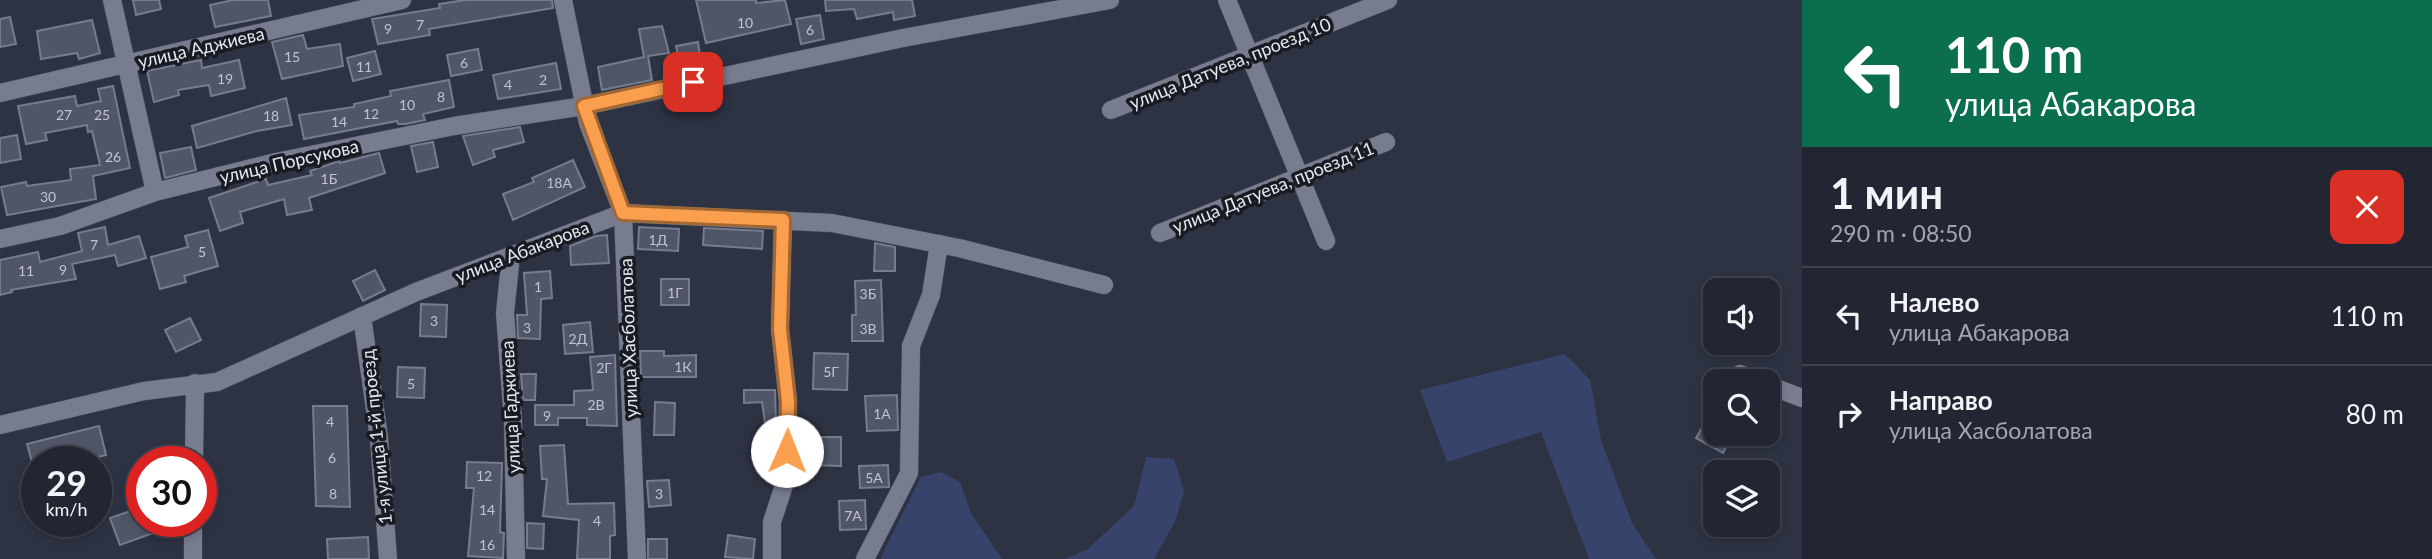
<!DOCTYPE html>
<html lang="ru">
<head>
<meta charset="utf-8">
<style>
	body { margin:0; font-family:Lato,sans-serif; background:#2a2e3a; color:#f1f3f6; height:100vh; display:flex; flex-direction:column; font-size:26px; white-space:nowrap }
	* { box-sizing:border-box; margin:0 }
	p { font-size:23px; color:#a2a5ac }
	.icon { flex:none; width:38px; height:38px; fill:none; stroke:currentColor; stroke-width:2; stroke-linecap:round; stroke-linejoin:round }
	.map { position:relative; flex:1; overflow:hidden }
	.panel { display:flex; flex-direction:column; background:#222632; width:630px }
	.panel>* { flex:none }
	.top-card { background:#0b6e4f; color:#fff; overflow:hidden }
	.buttons { position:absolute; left:1703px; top:278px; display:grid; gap:14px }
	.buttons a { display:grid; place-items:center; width:77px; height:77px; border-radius:14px; background:#222632; box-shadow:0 4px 10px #0003,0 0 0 2px #3f434d; font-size:35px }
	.speed { position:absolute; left:21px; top:446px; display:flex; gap:14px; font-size:35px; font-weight:700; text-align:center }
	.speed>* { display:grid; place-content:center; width:91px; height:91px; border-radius:50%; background:#222632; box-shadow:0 4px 10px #0003,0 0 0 2px #3f434d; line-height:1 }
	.speed small { font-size:18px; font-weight:400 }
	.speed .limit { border:10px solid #d22; background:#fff; color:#111 }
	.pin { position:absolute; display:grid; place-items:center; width:60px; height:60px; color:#fff; margin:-30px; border-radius:14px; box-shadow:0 4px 10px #0006 }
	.me { position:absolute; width:77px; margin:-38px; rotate:1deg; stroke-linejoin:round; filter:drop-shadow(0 0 5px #0008) }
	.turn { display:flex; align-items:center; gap:24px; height:147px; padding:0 28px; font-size:32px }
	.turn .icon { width:91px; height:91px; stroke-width:2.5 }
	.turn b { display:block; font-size:49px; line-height:60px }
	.round { display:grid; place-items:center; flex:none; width:74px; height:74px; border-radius:14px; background:#2a2e3a }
	.head { display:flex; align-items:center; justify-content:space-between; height:119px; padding:0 28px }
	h1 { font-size:42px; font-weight:700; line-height:52px }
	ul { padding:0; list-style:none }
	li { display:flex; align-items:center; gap:21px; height:98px; padding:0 28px; border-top:2px solid #3f434d }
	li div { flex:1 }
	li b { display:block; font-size:26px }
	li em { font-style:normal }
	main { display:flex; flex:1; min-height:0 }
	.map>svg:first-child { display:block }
	.green { fill:#37436a }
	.building { fill:#505667; stroke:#757c8e; stroke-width:2 }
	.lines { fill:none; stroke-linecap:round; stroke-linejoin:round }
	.street-casing { stroke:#4c505d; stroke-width:19 }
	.street { stroke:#777d8f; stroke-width:18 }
	.route-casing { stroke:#a26733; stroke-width:18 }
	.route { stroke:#fa9f4e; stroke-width:12 }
	.labels { text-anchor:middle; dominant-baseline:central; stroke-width:7; stroke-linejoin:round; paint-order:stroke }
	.number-label { font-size:14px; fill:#c0c4cf }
	.street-label { font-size:18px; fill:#e5e8f2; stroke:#191b22 }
</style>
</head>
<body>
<main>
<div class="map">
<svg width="1802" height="559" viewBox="0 0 1802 559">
	<rect width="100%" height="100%" fill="#2e3343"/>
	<!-- green -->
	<g class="green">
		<polygon points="1565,354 1590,380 1601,440 1632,523 1656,559 1589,559 1541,432 1447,462 1420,390"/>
		<polygon points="1146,457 1174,459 1184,491 1175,522 1154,559 1065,559 1088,549 1134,506"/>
		<polygon points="941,472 960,482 971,513 1002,559 882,559 881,557 921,477"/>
	</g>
	<!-- building -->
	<g class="building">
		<polygon points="133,0 159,0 161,9 136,15"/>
		<polygon points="233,0 268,0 271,16 215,27 210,5"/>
		<polygon points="465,0 552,0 553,8 429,29 430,35 378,44 372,19 440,8 439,4"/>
		<polygon points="696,0 756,0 756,3 785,0 791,24 706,43"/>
		<polygon points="825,0 912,0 915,16 894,20 893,12 857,19 854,9 826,11"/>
		<polygon points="820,15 824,39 801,44 796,19"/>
		<polygon points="10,17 16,44 0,47 0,19"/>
		<polygon points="92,20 100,53 79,59 77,53 41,59 37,31"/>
		<polygon points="662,26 669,53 648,56 652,80 602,90 598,67 644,57 639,29"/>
		<polygon points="303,35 307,49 340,44 343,66 282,79 272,42"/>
		<polygon points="698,42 702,67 681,71 676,46"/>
		<polygon points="478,49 482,70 451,76 447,55"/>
		<polygon points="375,51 381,74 353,81 347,58"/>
		<polygon points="201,60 202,68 239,60 245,88 211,96 209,85 178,90 179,95 154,102 147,71"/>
		<polygon points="556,63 561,89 498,99 493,75"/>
		<polygon points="449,80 454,107 423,114 425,120 406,124 398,124 397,121 304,139 299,115 354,107 354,104 391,96 390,91"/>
		<polygon points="113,86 130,168 93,176 96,199 7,215 1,187 26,182 27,186 71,180 70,169 100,165 92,131 88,132 87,125 45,133 47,140 26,144 18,106 75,96 77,106 101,101 98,89"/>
		<polygon points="286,98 292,125 257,131 197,148 192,126"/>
		<polygon points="520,127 524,142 493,150 495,157 473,165 463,136"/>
		<polygon points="17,135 21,159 0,163 0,138"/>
		<polygon points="433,142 438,167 417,172 411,146"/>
		<polygon points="191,147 196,170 165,178 160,153"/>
		<polygon points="379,153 385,173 309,198 312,210 287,215 284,199 240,212 243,223 220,231 209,198 266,179 268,185 312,175 310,171 339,161 340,163"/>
		<polygon points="573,160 585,187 513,220 503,194 534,182 532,178"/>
		<polygon points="105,227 108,245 139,236 146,258 118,266 115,255 72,264 76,279 11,290 12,292 0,295 0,260 38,252 40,262 82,251 78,233"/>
		<polygon points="639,227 679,229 678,251 638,249"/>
		<polygon points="704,228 763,231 762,249 703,245"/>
		<polygon points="208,230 218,266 184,276 186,282 160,289 151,257 188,247 185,236"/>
		<polygon points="607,235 609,263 571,265 570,246 596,236"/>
		<polygon points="875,243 895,247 895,271 874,271"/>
		<polygon points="375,270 385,290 363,301 353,281"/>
		<polygon points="550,271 552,298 541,299 540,339 518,338 517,315 527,315 524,273"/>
		<rect x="661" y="279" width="28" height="26"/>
		<polygon points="881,280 883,341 852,341 852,315 856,315 855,281"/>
		<polygon points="421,304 447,305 446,337 420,336"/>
		<polygon points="190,318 201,340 176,352 165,330"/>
		<polygon points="590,322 593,352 565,354 563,325"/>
		<polygon points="640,351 664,351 664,356 696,355 696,377 641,377"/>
		<polygon points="814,353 848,354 847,390 813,389"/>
		<polygon points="615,355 617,426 587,425 587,418 558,418 558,425 535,425 535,405 574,405 574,391 593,390 590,357"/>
		<polygon points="398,367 425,368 424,398 397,397"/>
		<polygon points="521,374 536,374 535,400 523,400"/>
		<polygon points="744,390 775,390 776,423 765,423 762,402 744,403"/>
		<polygon points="897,395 898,430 867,431 865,396"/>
		<polygon points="655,402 675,403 674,435 654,435"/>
		<polygon points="1715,405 1715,434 1733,434 1723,453 1696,438"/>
		<polygon points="313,406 347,406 350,507 316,506"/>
		<polygon points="99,426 106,455 78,462 32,462 27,444"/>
		<polygon points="808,437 841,437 841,466 808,465"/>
		<polygon points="564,445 568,504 614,503 615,535 610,536 610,559 577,559 579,520 543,516 547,479 542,479 540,446"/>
		<polygon points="467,462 502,463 500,532 504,533 503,558 468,556 474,488 466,488"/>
		<polygon points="888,465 889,487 860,488 859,466"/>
		<polygon points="669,480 671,505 649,507 647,481"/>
		<polygon points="865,500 866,529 840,530 839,501"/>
		<polygon points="142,507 142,522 181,523 120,545 110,518"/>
		<polygon points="527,523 544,524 543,549 527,548"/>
		<polygon points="728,535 755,539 753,559 725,557"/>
		<polygon points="368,537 369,559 328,559 327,539"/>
		<rect x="648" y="539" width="19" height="20"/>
	</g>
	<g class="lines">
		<!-- street casing -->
		<g class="street-casing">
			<g id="street">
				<polyline points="112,0 155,192"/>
				<polyline points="563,0 588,123 623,213 637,559"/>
				<polyline points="1227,0 1326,241"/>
				<polyline points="0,93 402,0"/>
				<polyline points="1111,110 1388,0"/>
				<polyline points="1160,233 1386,142"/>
				<polyline points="0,239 60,226 155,192 276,162 454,126 584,106 903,38 1110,0"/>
				<polyline points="511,255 505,313 513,421 516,559"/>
				<polyline points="362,316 379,438 388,559"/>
				<polyline points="1740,374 1759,382"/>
				<polyline points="1768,385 1802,398"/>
				<polyline points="0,425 144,391 217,382 416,292 623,213 832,223 959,248 1104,285"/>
				<polyline points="194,462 195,383"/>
				<polyline points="193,559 193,522"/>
				<polyline points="772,559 772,522 787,476 788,401 780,329 783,220"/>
				<polyline points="865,559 909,473 911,346 931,295 939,244"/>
			</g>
		</g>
		<!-- street -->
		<use href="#street" class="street"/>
	</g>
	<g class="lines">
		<!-- route casing -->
		<g class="route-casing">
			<polyline id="route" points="693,82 584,106 623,213 783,220 780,329 788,401 787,451"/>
		</g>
		<!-- route -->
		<use href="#route" class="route"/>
	</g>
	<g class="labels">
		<!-- number labels -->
		<g class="number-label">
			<text x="745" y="22">10</text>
			<text x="420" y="24">7</text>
			<text x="388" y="28">9</text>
			<text x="810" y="29">6</text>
			<text x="292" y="56">15</text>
			<text x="464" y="62">6</text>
			<text x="364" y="66">11</text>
			<text x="225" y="78">19</text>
			<text x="543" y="79">2</text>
			<text x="508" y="84">4</text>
			<text x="441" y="96">8</text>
			<text x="407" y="104">10</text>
			<text x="371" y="113">12</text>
			<text x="64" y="114">27</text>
			<text x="102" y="114">25</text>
			<text x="271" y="115">18</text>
			<text x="339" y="121">14</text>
			<text x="113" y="156">26</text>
			<text x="329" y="178">1Б</text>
			<text x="559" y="182">18А</text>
			<text x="48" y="196">30</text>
			<text x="658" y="239">1Д</text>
			<text x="94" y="244">7</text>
			<text x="202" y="251">5</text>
			<text x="63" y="269">9</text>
			<text x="26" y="270">11</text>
			<text x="538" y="286">1</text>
			<text x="675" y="292">1Г</text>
			<text x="868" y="293">3Б</text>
			<text x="434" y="320">3</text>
			<text x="527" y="327">3</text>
			<text x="868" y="328">3В</text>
			<text x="578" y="338">2Д</text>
			<text x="683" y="366">1К</text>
			<text x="604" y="367">2Г</text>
			<text x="831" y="371">5Г</text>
			<text x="411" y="383">5</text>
			<text x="596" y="404">2В</text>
			<text x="882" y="413">1А</text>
			<text x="547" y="415">9</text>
			<text x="330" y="421">4</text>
			<text x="332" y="457">6</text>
			<text x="484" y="475">12</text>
			<text x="874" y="477">5А</text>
			<text x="333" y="493">8</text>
			<text x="659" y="493">3</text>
			<text x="487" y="509">14</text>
			<text x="853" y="515">7А</text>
			<text x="597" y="520">4</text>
			<text x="487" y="544">16</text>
		</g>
		<!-- street labels -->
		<g class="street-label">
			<text transform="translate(201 47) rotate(-13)">улица Аджиева</text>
			<text transform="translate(1230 63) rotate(-22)">улица Датуева, проезд 10</text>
			<text transform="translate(289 161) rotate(-13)">улица Порсукова</text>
			<text transform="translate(1273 187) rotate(-22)">улица Датуева, проезд 11</text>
			<text transform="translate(522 251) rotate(-21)">улица Абакарова</text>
			<text transform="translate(628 338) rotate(-92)">улица Хасболатова</text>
			<text transform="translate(510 407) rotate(-93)">улица Гаджиева</text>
			<text transform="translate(376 437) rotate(-96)">1-я улица 1-й проезд</text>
		</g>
	</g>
</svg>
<div class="buttons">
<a><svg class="icon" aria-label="sound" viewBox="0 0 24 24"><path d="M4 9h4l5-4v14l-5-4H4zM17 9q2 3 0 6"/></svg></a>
<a><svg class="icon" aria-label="search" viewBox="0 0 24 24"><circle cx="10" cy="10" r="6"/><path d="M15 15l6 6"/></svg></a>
<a><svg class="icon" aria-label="layers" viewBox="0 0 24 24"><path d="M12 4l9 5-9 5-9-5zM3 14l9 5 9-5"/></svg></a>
</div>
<div class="speed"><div>29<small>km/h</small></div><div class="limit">30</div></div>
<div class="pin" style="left:693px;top:82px;background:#d93025"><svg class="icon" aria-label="arrive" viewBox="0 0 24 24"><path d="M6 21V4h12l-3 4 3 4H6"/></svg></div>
<svg class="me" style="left:787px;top:451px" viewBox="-20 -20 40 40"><circle r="19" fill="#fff"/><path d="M0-13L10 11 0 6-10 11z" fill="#fa9f4e"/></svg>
</div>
<section class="panel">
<div class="top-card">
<div class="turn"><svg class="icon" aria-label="left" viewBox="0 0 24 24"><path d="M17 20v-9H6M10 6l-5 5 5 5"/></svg><div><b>110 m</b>улица Абакарова</div></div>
</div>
<div class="head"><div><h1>1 мин</h1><p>290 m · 08:50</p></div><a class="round" style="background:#d93025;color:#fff"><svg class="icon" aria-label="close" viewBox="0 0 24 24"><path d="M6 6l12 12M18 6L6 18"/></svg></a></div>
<ul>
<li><svg class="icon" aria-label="left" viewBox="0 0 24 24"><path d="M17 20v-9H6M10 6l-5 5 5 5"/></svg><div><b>Налево</b><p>улица Абакарова</p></div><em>110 m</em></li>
<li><svg class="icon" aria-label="right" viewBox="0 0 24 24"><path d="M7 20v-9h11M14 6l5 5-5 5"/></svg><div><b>Направо</b><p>улица Хасболатова</p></div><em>80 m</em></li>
</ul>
</section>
</main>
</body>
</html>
